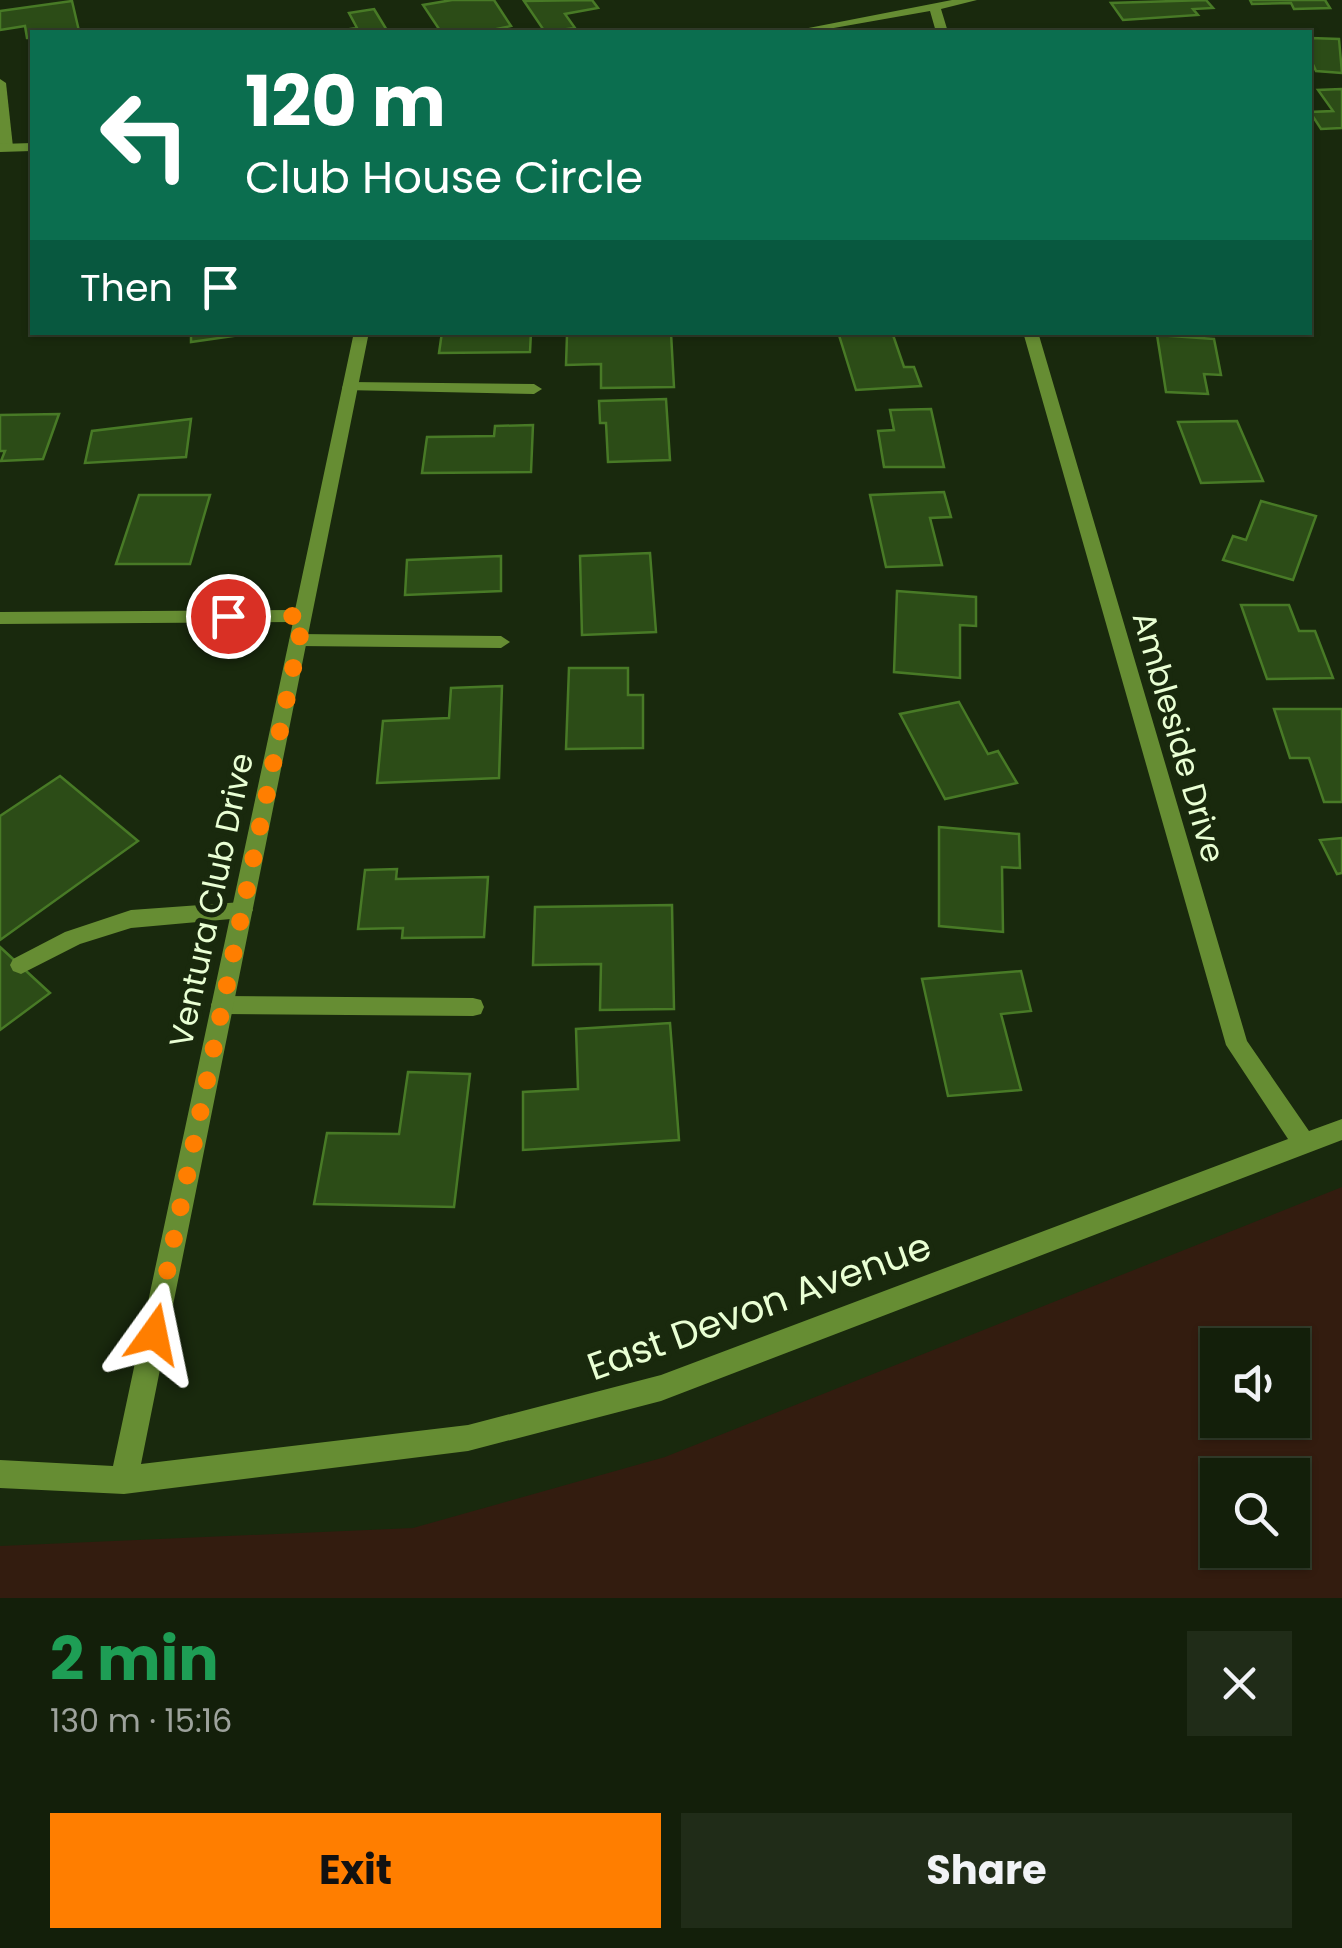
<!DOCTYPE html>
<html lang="en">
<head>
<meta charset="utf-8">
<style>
	body { margin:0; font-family:Poppins,sans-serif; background:#202c18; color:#f1f3f6; height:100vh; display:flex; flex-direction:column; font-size:38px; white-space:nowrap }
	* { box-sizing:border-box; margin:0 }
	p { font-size:32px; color:#9da29c }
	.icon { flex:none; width:55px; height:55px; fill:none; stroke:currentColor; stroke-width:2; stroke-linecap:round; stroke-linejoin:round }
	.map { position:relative; height:1598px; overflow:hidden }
	.side { display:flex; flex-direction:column; background:#131f0a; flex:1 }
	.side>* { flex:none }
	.top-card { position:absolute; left:30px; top:30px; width:1282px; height:305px; border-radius:0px; box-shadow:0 2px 8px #0004,0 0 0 2px #323d2b; background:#0b6e4f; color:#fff; overflow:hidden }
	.buttons { position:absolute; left:1200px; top:1328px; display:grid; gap:20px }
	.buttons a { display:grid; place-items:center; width:110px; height:110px; border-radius:0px; background:#131f0a; box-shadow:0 2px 8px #0004,0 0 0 2px #323d2b; font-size:50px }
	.pin { position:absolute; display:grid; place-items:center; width:85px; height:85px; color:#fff; margin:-42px; border:5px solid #fff; border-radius:50%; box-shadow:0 2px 10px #0007 }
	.me { position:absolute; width:110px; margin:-55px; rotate:12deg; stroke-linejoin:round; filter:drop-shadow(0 0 8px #0008) }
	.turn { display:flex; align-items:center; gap:35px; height:210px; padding:0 50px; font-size:45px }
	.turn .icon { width:130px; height:130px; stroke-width:2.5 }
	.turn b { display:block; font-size:70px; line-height:85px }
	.then { display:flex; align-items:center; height:95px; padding:0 50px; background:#0003; gap:20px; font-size:38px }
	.round { display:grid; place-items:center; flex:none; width:105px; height:105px; border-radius:0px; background:#202c18 }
	.headline { display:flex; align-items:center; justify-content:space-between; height:170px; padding:0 50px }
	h1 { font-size:60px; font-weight:700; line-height:75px; color:#1e9e55 }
	.primary-button { display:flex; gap:20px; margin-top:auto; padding:20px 50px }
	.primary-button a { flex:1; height:115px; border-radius:0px; background:#ff7e00; color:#111; font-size:40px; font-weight:700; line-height:115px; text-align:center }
	.primary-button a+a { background:#202c18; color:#f1f3f6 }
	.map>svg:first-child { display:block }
	.green { fill:#331c0f; fill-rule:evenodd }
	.building { fill:#2c4c17; stroke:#487a26; stroke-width:2.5 }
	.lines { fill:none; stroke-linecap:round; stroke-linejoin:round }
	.lane { fill:#668d33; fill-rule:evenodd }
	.street { fill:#668d33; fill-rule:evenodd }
	.route { stroke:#ff7e00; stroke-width:18; stroke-dasharray:0 32.4 }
	.labels { text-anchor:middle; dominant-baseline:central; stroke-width:10; stroke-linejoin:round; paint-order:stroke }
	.street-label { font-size:32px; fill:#e9ffd4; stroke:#19290d }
	.near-street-label { font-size:38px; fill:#e9ffd4; stroke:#19290d }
</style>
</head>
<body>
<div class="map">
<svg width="1342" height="1598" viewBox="0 0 1342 1598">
	<rect width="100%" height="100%" fill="#19290d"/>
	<!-- green -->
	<path class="green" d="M 1342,1187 L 1342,1598 L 0,1598 L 0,1546 L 413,1528 L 665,1457 ZM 1218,1345 L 1292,1345 L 1292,1420 L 1218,1420 ZM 1292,1475 L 1292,1550 L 1218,1550 L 1218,1475 Z"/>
	<!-- building -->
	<g class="building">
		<polygon points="452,0 494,0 511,26 482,32 441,32 423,5"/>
		<polygon points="592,0 598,8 565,14 575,28 545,32 524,1"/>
		<polygon points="1206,0 1213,8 1193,9 1198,15 1123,20 1111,3"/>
		<polygon points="1250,0 1325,0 1330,8 1294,9 1291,3 1252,4"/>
		<polygon points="72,1 79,31 32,32 32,38 27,38 25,26 0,30 0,11"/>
		<polygon points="374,9 388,32 330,32 357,28 349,13"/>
		<polygon points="1310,38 1339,39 1342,73 1316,71 1310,58"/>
		<polygon points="1342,89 1342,128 1321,129 1310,112 1333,111 1318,90"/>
		<polygon points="191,332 262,332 191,342"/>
		<polygon points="442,332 531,332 530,352 439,353"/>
		<polygon points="838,332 892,332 904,367 914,367 921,386 856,390"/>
		<polygon points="671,333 674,387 601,388 601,364 566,365 567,335"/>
		<polygon points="1157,335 1214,339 1221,375 1204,374 1208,394 1166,392"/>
		<polygon points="666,399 670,460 608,462 606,423 600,423 599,401"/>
		<polygon points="931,409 944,467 884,467 878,431 894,430 890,410"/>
		<polygon points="59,414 43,459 1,461 5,451 0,451 0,415"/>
		<polygon points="191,419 186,457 85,463 92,431"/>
		<polygon points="1237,421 1263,481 1201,483 1178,422"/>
		<polygon points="533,425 531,472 422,473 427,437 494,436 495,426"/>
		<polygon points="944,492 951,517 930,518 942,565 886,567 870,495"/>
		<polygon points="139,495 210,495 190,564 116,564"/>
		<polygon points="1261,501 1316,516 1293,580 1223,560 1233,536 1246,540"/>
		<polygon points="650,553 656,632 582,635 580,556"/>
		<polygon points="501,556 501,591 405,595 407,560"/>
		<polygon points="897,591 976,597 976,626 960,625 960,678 894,672"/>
		<polygon points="1241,605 1289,605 1299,631 1315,631 1333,678 1267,679"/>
		<polygon points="569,668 628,668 628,695 643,695 643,748 566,749"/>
		<polygon points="502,686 499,778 377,783 383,721 449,718 451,688"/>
		<polygon points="959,702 988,754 998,751 1017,783 945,799 900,714"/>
		<polygon points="1274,709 1342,709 1342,802 1324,802 1309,758 1290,758"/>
		<polygon points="60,776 138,841 0,940 0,816"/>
		<polygon points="939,827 1019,834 1020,868 1002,867 1003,932 939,926"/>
		<polygon points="1342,838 1342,873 1337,874 1320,840"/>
		<polygon points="397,869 396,879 488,877 484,937 402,938 403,928 358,929 365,870"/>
		<polygon points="672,905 674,1009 600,1010 601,964 533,965 535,907"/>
		<polygon points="0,947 50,993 0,1030"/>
		<polygon points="1021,971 1031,1011 1001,1014 1021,1090 948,1096 922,979"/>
		<polygon points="670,1023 679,1140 523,1150 523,1092 578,1089 576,1029"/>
		<polygon points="408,1072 470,1074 454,1207 314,1204 327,1133 399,1134"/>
	</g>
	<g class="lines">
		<!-- lane -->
		<g class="lane">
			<polygon points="0,79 6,83 13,147 6,151 0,148"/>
			<polygon points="350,382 534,384 542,389 534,394 344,390 342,387"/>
			<polygon points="298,634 501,636 510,642 501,648 298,646 289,640"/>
			<polygon points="242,902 249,904 253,910 249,916 242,918 131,928 80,944 21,974 13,971 10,965 13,959 65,932 131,910"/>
			<polygon points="222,996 473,998 481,1000 484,1007 481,1014 473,1016 222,1014 214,1012 211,1005 214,998"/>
		</g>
		<!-- street -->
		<g class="street">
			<polygon points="952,0 977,0 941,9 948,32 936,32 930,11 811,32 788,32"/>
			<polygon points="32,143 32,151 0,152 0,144"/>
			<polygon points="354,332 369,332 141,1464 468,1425 661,1375 1288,1139 1226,1045 1023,332 1038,332 1247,1041 1309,1131 1342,1119 1342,1140 661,1401 468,1451 124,1494 0,1488 0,1460 113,1466 293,622 0,624 0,612 295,610"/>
		</g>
	</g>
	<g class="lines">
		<!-- route -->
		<polyline class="route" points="154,1334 304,616 228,616"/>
	</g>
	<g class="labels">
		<!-- street labels -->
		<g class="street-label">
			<text transform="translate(1179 737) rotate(74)">Ambleside Drive</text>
			<text transform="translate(211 900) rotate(-78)">Ventura Club Drive</text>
		</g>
		<!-- near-street labels -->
		<g class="near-street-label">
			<text transform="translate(759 1306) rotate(-20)">East Devon Avenue</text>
		</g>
	</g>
</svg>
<div class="buttons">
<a><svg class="icon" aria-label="sound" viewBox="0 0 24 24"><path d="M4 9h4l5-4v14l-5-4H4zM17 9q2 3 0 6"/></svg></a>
<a><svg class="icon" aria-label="search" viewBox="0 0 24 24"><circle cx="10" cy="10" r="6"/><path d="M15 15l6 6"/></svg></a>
</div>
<div class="pin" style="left:228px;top:616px;background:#d93025"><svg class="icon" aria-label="arrive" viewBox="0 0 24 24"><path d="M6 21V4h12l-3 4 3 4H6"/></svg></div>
<svg class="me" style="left:154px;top:1334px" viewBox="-20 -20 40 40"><path d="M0-17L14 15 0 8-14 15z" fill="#ff7e00" stroke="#fff" stroke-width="4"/></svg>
<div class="top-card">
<div class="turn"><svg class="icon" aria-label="left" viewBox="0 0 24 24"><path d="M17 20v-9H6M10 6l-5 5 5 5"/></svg><div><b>120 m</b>Club House Circle</div></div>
<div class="then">Then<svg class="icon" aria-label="arrive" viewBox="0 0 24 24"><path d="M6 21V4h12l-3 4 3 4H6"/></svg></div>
</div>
</div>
<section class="side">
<div class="headline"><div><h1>2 min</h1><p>130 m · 15:16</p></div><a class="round"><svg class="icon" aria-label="close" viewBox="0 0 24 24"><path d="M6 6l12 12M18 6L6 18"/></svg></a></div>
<div class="primary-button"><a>Exit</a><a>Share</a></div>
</section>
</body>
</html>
